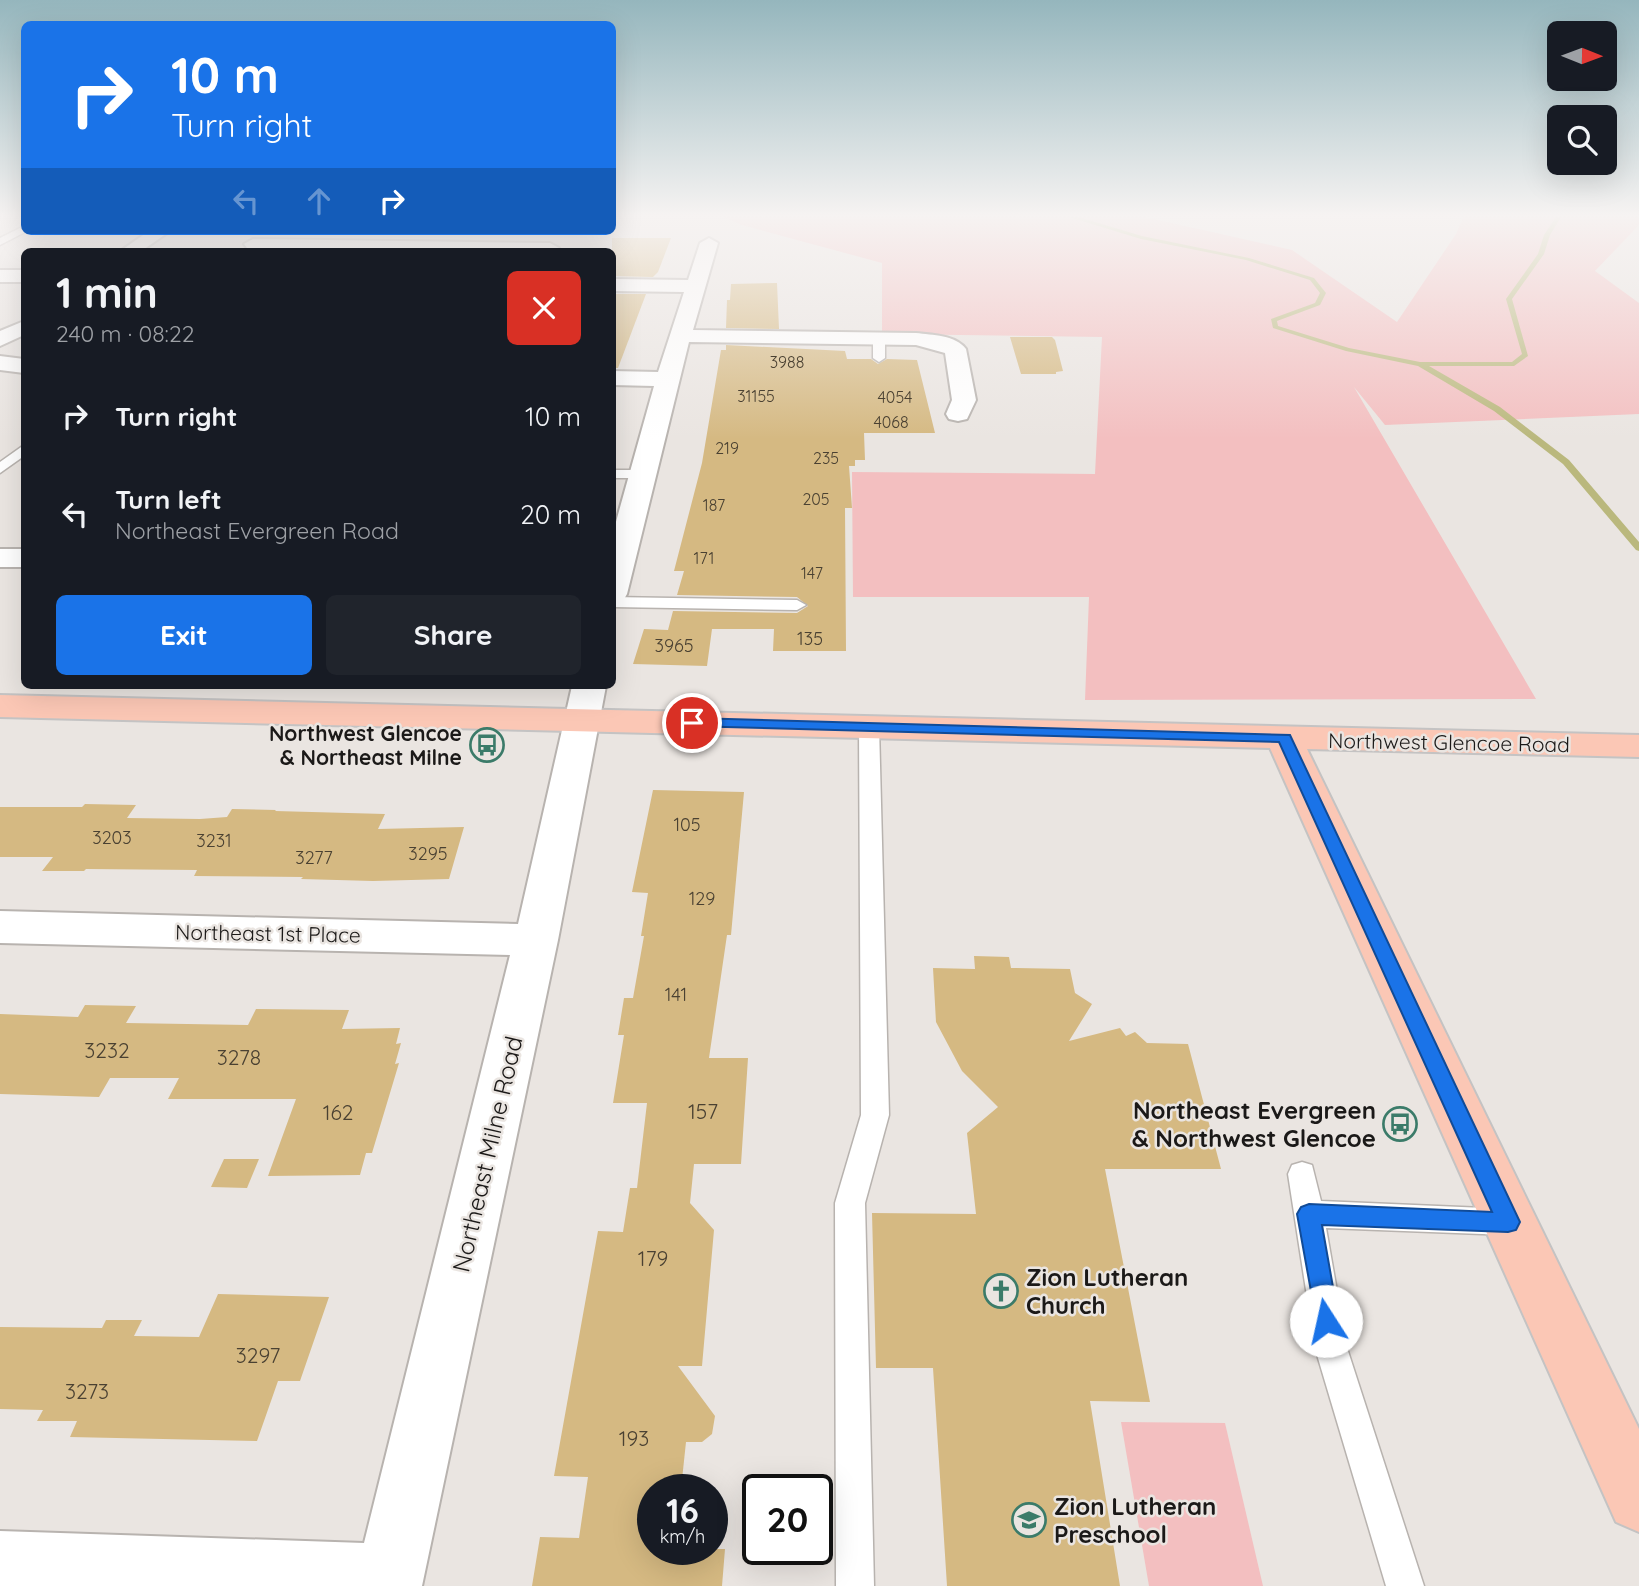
<!DOCTYPE html>
<html lang="en">
<head>
<meta charset="utf-8">
<style>
	body { margin:0; font-family:Quicksand,sans-serif; background:#20242c; color:#f1f3f6; height:100vh; display:flex; flex-direction:column; font-size:26px; white-space:nowrap }
	* { box-sizing:border-box; margin:0 }
	p { font-size:23px; color:#9ea1a6 }
	.icon { flex:none; width:38px; height:38px; fill:none; stroke:currentColor; stroke-width:2; stroke-linecap:round; stroke-linejoin:round }
	.map { position:relative; flex:1; overflow:hidden }
	.drawer { position:absolute; left:21px; top:248px; width:595px; height:441px; display:flex; flex-direction:column; background:#171b24; border-radius:10px; box-shadow:0 7px 28px #0002 }
	.drawer>* { flex:none }
	.top-card { position:absolute; left:21px; top:21px; width:595px; height:214px; border-radius:10px; box-shadow:0 7px 28px #0002; background:#1a73e8; color:#fff; overflow:hidden }
	.needle { width:46px; rotate:91deg }
	.buttons { position:absolute; left:1547px; top:21px; display:grid; gap:14px }
	.buttons a { display:grid; place-items:center; width:70px; height:70px; border-radius:10px; background:#171b24; box-shadow:0 7px 28px #0002; font-size:35px }
	.speed { position:absolute; left:637px; top:1474px; display:flex; gap:14px; font-size:35px; font-weight:700; text-align:center }
	.speed>* { display:grid; place-content:center; width:91px; height:91px; border-radius:50%; background:#171b24; box-shadow:0 7px 28px #0002; line-height:1 }
	.speed small { font-size:18px; font-weight:400 }
	.speed .limit { border:4px solid #111; border-radius:10px; background:#fff; color:#111 }
	.pin { position:absolute; display:grid; place-items:center; width:60px; height:60px; color:#fff; margin:-30px; border:4px solid #fff; border-radius:50%; box-shadow:0 2px 7px #0007 }
	.me { position:absolute; width:77px; margin:-38px; rotate:350deg; stroke-linejoin:round; filter:drop-shadow(0 0 5px #0008) }
	.turn { display:flex; align-items:center; gap:24px; height:147px; padding:0 35px; font-size:32px }
	.turn .icon { width:91px; height:91px; stroke-width:2.5 }
	.turn b { display:block; font-size:49px; line-height:60px }
	.lanes { display:flex; align-items:center; height:66px; padding:0 35px; background:#0003; justify-content:center; gap:35px; direction:ltr }
	.lanes .off { opacity:.35 }
	.round { display:grid; place-items:center; flex:none; width:74px; height:74px; border-radius:10px; background:#20242c }
	.summary { display:flex; align-items:center; justify-content:space-between; height:119px; padding:0 35px }
	h1 { font-size:42px; font-weight:800; line-height:52px }
	.cta { display:flex; gap:14px; margin-top:auto; padding:14px 35px }
	.cta a { flex:1; height:80px; border-radius:10px; background:#1a73e8; color:#fff; font-size:28px; font-weight:800; line-height:80px; text-align:center }
	.cta a+a { background:#20242c; color:#f1f3f6 }
	ul { padding:0; list-style:none }
	li { display:flex; align-items:center; gap:21px; height:98px; padding:0 35px }
	li div { flex:1 }
	li b { display:block; font-size:26px }
	li em { font-style:normal }
	.map>svg:first-child { display:block }
	.green { fill:#f3bfc0 }
	.lines { fill:none; stroke-linecap:round; stroke-linejoin:round }
	.stream { fill:#bab87d; fill-rule:evenodd }
	.building { fill:#d5b982 }
	.service-casing { stroke:#b8b3af; stroke-width:3 }
	.minor-casing { stroke:#b8b3af; stroke-width:4 }
	.primary-casing { stroke:#c4c3c3; stroke-width:4 }
	.service { fill:#fff; fill-rule:evenodd }
	.minor { fill:#fff; fill-rule:evenodd }
	.primary { fill:#fbc7b5; fill-rule:evenodd }
	.route { fill:#1a73e8; stroke:#114b97; stroke-width:2 }
	.labels { text-anchor:middle; dominant-baseline:central; stroke-width:5; stroke-linejoin:round; paint-order:stroke }
	.far-number-label { font-size:16px; fill:#4a4132 }
	.number-label { font-size:18px; fill:#4a4132 }
	.poi-label { font-size:21px; font-weight:bold; fill:#1b1918; stroke:#eae5e1; text-anchor:end }
	.street-label { font-size:21px; fill:#1b1918; stroke:#eae5e1 }
	.near-number-label { font-size:21px; fill:#4a4132 }
	.near-poi-label { font-size:24px; font-weight:bold; fill:#1b1918; stroke:#eae5e1; text-anchor:start }
	.near-street-label { font-size:24px; fill:#1b1918; stroke:#eae5e1 }
</style>
</head>
<body>
<div class="map">
<svg width="1639" height="1586" viewBox="0 0 1639 1586">
	<rect width="100%" height="100%" fill="#eae5e1"/>
	<!-- green -->
	<g class="green">
		<polygon points="724,217 1145,217 1292,250 1397,322 1456,234 1463,217 1639,217 1639,225 1595,271 1639,303 1639,414 1385,425 1354,387 1536,699 1085,700 1089,597 853,597 852,472 1095,474 1102,337 882,334 882,263 742,225"/>
		<polygon points="1121,1422 1225,1423 1263,1586 1149,1586"/>
	</g>
	<g class="lines">
		<!-- stream -->
		<polygon class="stream" points="1069,217 1078,217 1142,236 1249,258 1314,278 1326,293 1320,305 1277,321 1278,326 1349,348 1420,362 1512,362 1522,354 1506,299 1538,254 1544,235 1556,217 1561,217 1550,235 1544,254 1512,299 1528,356 1514,366 1429,366 1500,407 1569,460 1639,542 1639,551 1636,550 1563,464 1494,411 1418,366 1346,351 1273,328 1271,319 1315,303 1320,293 1310,280 1246,260 1141,239"/>
	</g>
	<!-- building -->
	<g class="building">
		<polygon points="612,238 671,238 658,272 653,277 612,276"/>
		<polygon points="777,283 779,329 726,328 727,300 730,300 731,284"/>
		<polygon points="612,294 646,294 618,368 612,368"/>
		<polygon points="1010,337 1052,337 1055,340 1063,371 1056,372 1056,374 1021,374"/>
		<polygon points="726,345 845,351 847,359 871,359 878,364 887,359 917,360 935,433 864,433 865,460 855,460 855,466 849,466 852,508 845,508 846,651 773,651 774,629 712,629 707,666 633,664 644,629 668,630 673,611 797,613 808,606 797,597 677,595 684,571 674,571 702,463 721,350 726,350"/>
		<polygon points="653,790 744,792 731,935 727,935 709,1058 748,1058 741,1164 694,1164 690,1203 714,1230 702,1366 678,1366 715,1416 712,1434 702,1442 686,1442 681,1489 653,1489 653,1549 725,1549 722,1586 532,1586 540,1537 579,1538 588,1477 554,1476 598,1231 623,1232 630,1188 637,1188 647,1103 613,1103 624,1035 618,1035 624,998 633,998 644,936 641,936 648,893 632,892"/>
		<polygon points="85,804 136,805 127,818 200,819 227,817 232,809 276,810 275,811 385,814 378,829 464,827 449,879 373,881 301,879 303,877 194,876 197,870 86,869 84,871 42,871 53,857 0,857 0,807 82,807"/>
		<polygon points="974,956 1009,957 1011,968 1070,969 1075,993 1092,1004 1069,1041 1120,1028 1126,1036 1135,1032 1147,1043 1188,1044 1221,1169 1105,1169 1150,1402 1090,1401 1120,1586 947,1586 933,1368 876,1368 872,1213 976,1214 967,1133 998,1107 962,1071 936,1022 933,968 975,969"/>
		<polygon points="85,1005 136,1006 126,1023 248,1025 256,1009 349,1010 342,1029 400,1028 396,1044 401,1043 395,1064 399,1063 372,1153 366,1153 360,1175 268,1176 296,1099 168,1099 179,1078 110,1078 99,1097 0,1094 0,1014 78,1017"/>
		<polygon points="224,1159 259,1159 247,1188 211,1187"/>
		<polygon points="218,1294 329,1297 300,1381 278,1381 257,1441 70,1437 77,1421 37,1421 43,1410 0,1409 0,1327 102,1328 106,1320 142,1320 134,1336 199,1337"/>
	</g>
	<g class="lines">
		<!-- service casing -->
		<g class="service-casing">
			<g id="service">
				<polygon points="24,226 24,231 27,231 0,245 0,238"/>
				<polygon points="879,335 885,338 885,358 879,362 873,358 873,338"/>
				<polygon points="24,445 24,456 0,473 0,462"/>
				<polygon points="612,470 643,470 650,474 643,478 612,478"/>
				<polygon points="612,597 797,600 806,605 797,610 612,607"/>
				<polygon points="869,720 879,726 889,1115 865,1203 874,1586 836,1586 835,1203 861,1115 859,726"/>
				<polygon points="1302,1162 1312,1165 1321,1201 1508,1209 1519,1213 1523,1222 1519,1231 1508,1235 1326,1228 1347,1348 1424,1586 1386,1586 1315,1348 1288,1174 1292,1165"/>
			</g>
		</g>
		<!-- minor casing -->
		<g class="minor-casing">
			<g id="minor">
				<polygon points="149,231 170,231 140,252 119,252"/>
				<path d="M 709,238 L 718,243 L 693,330 L 916,333 C 932,335 956,335 966,349 L 976,400 L 967,419 L 958,421 L 949,419 L 946,414 L 952,400 L 945,353 L 916,345 L 689,342 L 627,594 L 623,601 L 612,603 L 612,536 L 654,386 L 612,385 L 612,371 L 658,372 L 684,292 L 612,291 L 612,279 L 688,280 L 700,243 Z"/>
				<polygon points="253,239 550,243 559,248 556,252 247,248 244,244"/>
				<rect x="0" y="270" width="24" height="12"/>
				<polygon points="24,321 24,335 0,346 0,331"/>
				<polygon points="0,356 24,359 24,373 0,370"/>
				<rect x="0" y="549" width="24" height="18"/>
				<polygon points="572,686 606,686 558,940 422,1586 0,1586 0,1531 364,1543 510,955 0,943 0,911 518,924"/>
			</g>
		</g>
		<!-- primary casing -->
		<g class="primary-casing">
			<polygon id="primary" points="0,695 1639,735 1639,757 1307,749 1639,1429 1639,1532 1616,1522 1270,748 0,717"/>
		</g>
		<!-- service -->
		<use href="#service" class="service"/>
		<!-- minor -->
		<use href="#minor" class="minor"/>
		<!-- primary -->
		<use href="#primary" class="primary"/>
	</g>
	<!-- sky -->
	<linearGradient id="sky" x2="0" y2="1"><stop stop-color="#95b6bd"/><stop offset="0.49" stop-color="#f6f3f2"/><stop offset="1" stop-color="#f6f3f2" stop-opacity="0"/></linearGradient>
	<rect width="1639" height="439" fill="url(#sky)"/>
	<!-- route -->
	<polygon class="route" points="692,718 1290,735 1520,1222 1516,1230 1508,1232 1322,1225 1339,1321 1335,1330 1326,1333 1318,1330 1297,1214 1301,1207 1309,1204 1492,1212 1279,742 687,726 685,723 687,720"/>
	<!-- icons -->
	<defs>
		<g id="bus-ring" transform="scale(1.75)"><circle r="9.5" fill="#eae5e1" stroke="#3b7b69" stroke-width="1.5"/><path d="M-5-6H5V4H4V6H2V4H-2V6H-4V4H-5ZM-3.5-4V0h7V-4ZM-3.5 1.2v1.5H-2V1.2ZM2 1.2v1.5H3.5V1.2Z" fill="#3b7b69"/></g>
		<g id="church-ring" transform="scale(1.75)"><circle r="9.5" fill="#eae5e1" stroke="#3b7b69" stroke-width="1.5"/><path d="M-1.2-6h2.4v3.5h3.3v2.4h-3.3V6h-2.4V-.1h-3.3v-2.4h3.3Z" fill="#3b7b69"/></g>
		<g id="school-ring" transform="scale(1.75)"><circle r="9.5" fill="#eae5e1" stroke="#3b7b69" stroke-width="1.5"/><path d="M0-5L7-2L0 1L-7-2ZM-4 1L0 2.5L4 1V4Q0 6-4 4Z" fill="#3b7b69"/></g>
	</defs>
	<g fill-rule="evenodd">
		<use href="#bus-ring" x="487" y="745"/>
		<use href="#bus-ring" x="1400" y="1124"/>
		<use href="#church-ring" x="1001" y="1291"/>
		<use href="#school-ring" x="1029" y="1520"/>
	</g>
	<g class="labels">
		<!-- far-number labels -->
		<g class="far-number-label">
			<text x="787" y="362">3988</text>
			<text x="756" y="396">31155</text>
			<text x="895" y="397">4054</text>
			<text x="891" y="422">4068</text>
			<text x="727" y="448">219</text>
			<text x="826" y="458">235</text>
			<text x="816" y="499">205</text>
			<text x="714" y="505">187</text>
			<text x="704" y="558">171</text>
			<text x="812" y="573">147</text>
		</g>
		<!-- number labels -->
		<g class="number-label">
			<text x="810" y="638">135</text>
			<text x="674" y="645">3965</text>
			<text x="687" y="824">105</text>
			<text x="112" y="837">3203</text>
			<text x="214" y="840">3231</text>
			<text x="428" y="853">3295</text>
			<text x="314" y="857">3277</text>
			<text x="702" y="898">129</text>
			<text x="676" y="994">141</text>
		</g>
		<!-- poi labels -->
		<g class="poi-label">
			<text x="462" y="733">Northwest Glencoe<tspan x="462" dy="24">&amp; Northeast Milne</tspan></text>
		</g>
		<!-- street labels -->
		<g class="street-label">
			<text transform="translate(1449 742) rotate(1)">Northwest Glencoe Road</text>
			<text transform="translate(268 933) rotate(1)">Northeast 1st Place</text>
		</g>
		<!-- near-number labels -->
		<g class="near-number-label">
			<text x="107" y="1050">3232</text>
			<text x="239" y="1057">3278</text>
			<text x="703" y="1111">157</text>
			<text x="338" y="1112">162</text>
			<text x="653" y="1258">179</text>
			<text x="258" y="1355">3297</text>
			<text x="87" y="1391">3273</text>
			<text x="634" y="1438">193</text>
		</g>
		<!-- near-poi labels -->
		<g class="near-poi-label">
			<text x="1376" y="1110" text-anchor="end">Northeast Evergreen<tspan x="1376" dy="28">&amp; Northwest Glencoe</tspan></text>
			<text x="1026" y="1277">Zion Lutheran<tspan x="1026" dy="28">Church</tspan></text>
			<text x="1054" y="1506">Zion Lutheran<tspan x="1054" dy="28">Preschool</tspan></text>
		</g>
		<!-- near-street labels -->
		<g class="near-street-label">
			<text transform="translate(487 1154) rotate(-77)">Northeast Milne Road</text>
		</g>
	</g>
</svg>
<div class="buttons">
<a><svg class="needle" viewBox="-14 -14 28 28"><path d="M0-13l5 13h-10z" fill="#e53935"/><path d="M0 13l5-13h-10z" fill="#9ea1a6"/></svg></a>
<a><svg class="icon" aria-label="search" viewBox="0 0 24 24"><circle cx="10" cy="10" r="6"/><path d="M15 15l6 6"/></svg></a>
</div>
<div class="speed"><div>16<small>km/h</small></div><div class="limit">20</div></div>
<div class="pin" style="left:692px;top:723px;background:#d93025"><svg class="icon" aria-label="arrive" viewBox="0 0 24 24"><path d="M6 21V4h12l-3 4 3 4H6"/></svg></div>
<svg class="me" style="left:1326px;top:1321px" viewBox="-20 -20 40 40"><circle r="19" fill="#fff"/><path d="M0-13L10 11 0 6-10 11z" fill="#1a73e8"/></svg>
<div class="top-card">
<div class="turn"><svg class="icon" aria-label="right" viewBox="0 0 24 24"><path d="M7 20v-9h11M14 6l5 5-5 5"/></svg><div><b>10 m</b>Turn right</div></div>
<div class="lanes"><svg class="icon off" aria-label="left" viewBox="0 0 24 24"><path d="M17 20v-9H6M10 6l-5 5 5 5"/></svg><svg class="icon off" aria-label="ahead" viewBox="0 0 24 24"><path d="M12 20V5M6 11l6-6 6 6"/></svg><svg class="icon" aria-label="right" viewBox="0 0 24 24"><path d="M7 20v-9h11M14 6l5 5-5 5"/></svg></div>
</div>
<section class="drawer">
<div class="summary"><div><h1>1 min</h1><p>240 m · 08:22</p></div><a class="round" style="background:#d93025;color:#fff"><svg class="icon" aria-label="close" viewBox="0 0 24 24"><path d="M6 6l12 12M18 6L6 18"/></svg></a></div>
<ul>
<li><svg class="icon" aria-label="right" viewBox="0 0 24 24"><path d="M7 20v-9h11M14 6l5 5-5 5"/></svg><div><b>Turn right</b></div><em>10 m</em></li>
<li><svg class="icon" aria-label="left" viewBox="0 0 24 24"><path d="M17 20v-9H6M10 6l-5 5 5 5"/></svg><div><b>Turn left</b><p>Northeast Evergreen Road</p></div><em>20 m</em></li>
</ul>
<div class="cta"><a>Exit</a><a>Share</a></div>
</section>
</div>
</body>
</html>
